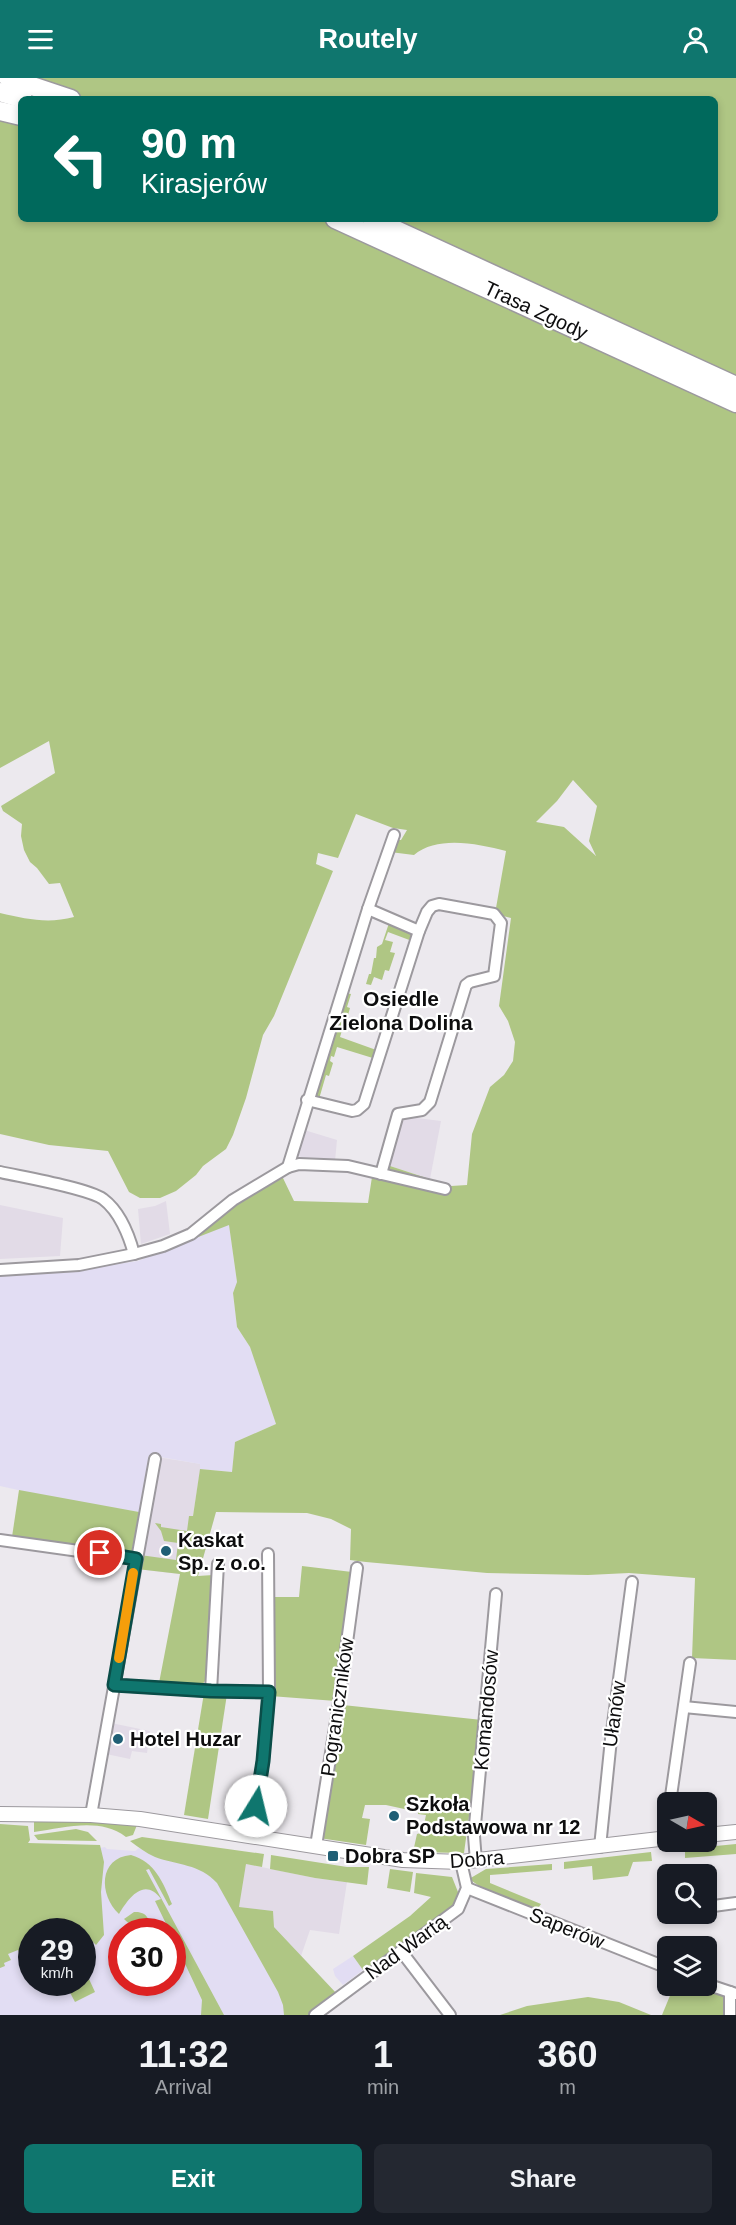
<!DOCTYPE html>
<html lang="en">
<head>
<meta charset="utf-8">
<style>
	body { margin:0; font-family:Arial,sans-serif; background:#242831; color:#f1f3f6; height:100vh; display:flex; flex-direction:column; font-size:22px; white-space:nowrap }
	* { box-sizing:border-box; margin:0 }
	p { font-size:20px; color:#9ea1a6 }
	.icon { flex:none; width:33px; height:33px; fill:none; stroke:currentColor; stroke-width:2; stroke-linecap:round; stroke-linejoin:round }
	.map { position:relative; height:1937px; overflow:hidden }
	.side { display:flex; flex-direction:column; background:#171b24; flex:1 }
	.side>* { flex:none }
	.banner { position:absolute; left:18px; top:18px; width:700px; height:126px; border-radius:9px; box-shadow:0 3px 9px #0003; background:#00695c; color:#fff; overflow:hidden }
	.needle { width:39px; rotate:99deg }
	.buttons { position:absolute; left:657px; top:1714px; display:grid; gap:12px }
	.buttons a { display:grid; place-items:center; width:60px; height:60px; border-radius:9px; background:#171b24; box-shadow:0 3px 9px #0003; font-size:30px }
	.speed { position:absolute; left:18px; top:1840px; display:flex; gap:12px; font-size:30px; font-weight:700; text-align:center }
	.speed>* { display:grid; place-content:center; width:78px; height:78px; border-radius:50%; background:#171b24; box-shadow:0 3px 9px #0003; line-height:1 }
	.speed small { font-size:15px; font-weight:400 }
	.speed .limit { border:9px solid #d22; background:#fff; color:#111 }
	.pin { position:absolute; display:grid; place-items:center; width:51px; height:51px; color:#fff; margin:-26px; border:3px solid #fff; border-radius:50%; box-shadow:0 2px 6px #0007 }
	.me { position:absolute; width:66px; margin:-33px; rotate:9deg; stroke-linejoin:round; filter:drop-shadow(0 0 4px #0008) }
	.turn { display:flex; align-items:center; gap:21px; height:126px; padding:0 24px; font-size:27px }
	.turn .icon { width:78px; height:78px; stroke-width:2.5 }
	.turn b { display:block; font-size:42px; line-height:51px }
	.eta { display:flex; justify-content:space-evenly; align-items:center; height:102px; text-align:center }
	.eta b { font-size:36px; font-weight:600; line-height:42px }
	.primary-button { display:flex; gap:12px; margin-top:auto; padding:12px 24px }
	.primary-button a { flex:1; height:69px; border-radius:9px; background:#0f766e; color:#fff; font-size:24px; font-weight:600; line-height:69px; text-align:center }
	.primary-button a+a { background:#242831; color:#f1f3f6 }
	header { display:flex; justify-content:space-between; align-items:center; height:78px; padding:0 24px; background:#0f766e; color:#fff; font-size:27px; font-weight:600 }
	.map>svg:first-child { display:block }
	.built { fill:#e2dbe7 }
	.industrial { fill:#e2ddf3; fill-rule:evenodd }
	.green { fill:#afc684; fill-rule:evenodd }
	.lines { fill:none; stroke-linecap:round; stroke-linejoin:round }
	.street-casing { stroke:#9c999e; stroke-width:14 }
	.secondary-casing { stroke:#9c999e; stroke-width:16 }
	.highway-casing { stroke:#9c999e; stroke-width:21 }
	.street { stroke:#fff; stroke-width:10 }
	.secondary { stroke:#fff; stroke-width:14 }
	.highway { stroke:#fff; stroke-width:18 }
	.route-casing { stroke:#0a4d48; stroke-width:15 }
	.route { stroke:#0f766e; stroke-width:10 }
	.slow { stroke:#f59e0b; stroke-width:10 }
	.poi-dot { fill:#205f75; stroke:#fff; stroke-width:2 }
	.labels { text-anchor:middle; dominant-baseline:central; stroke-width:4.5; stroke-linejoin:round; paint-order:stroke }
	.street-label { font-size:20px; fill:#0d0d0e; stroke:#fff }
	.poi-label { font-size:20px; font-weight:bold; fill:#0d0d0e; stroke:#fff; text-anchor:start }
	.neighbourhood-label { font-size:21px; font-weight:bold; fill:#0d0d0e; stroke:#fff }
</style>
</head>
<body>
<header><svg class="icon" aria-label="menu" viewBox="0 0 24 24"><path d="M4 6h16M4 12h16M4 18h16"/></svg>Routely<svg class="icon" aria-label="person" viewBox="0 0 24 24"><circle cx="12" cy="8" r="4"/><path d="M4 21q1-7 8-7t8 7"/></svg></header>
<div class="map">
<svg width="736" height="1937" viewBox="0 0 736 1937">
	<rect width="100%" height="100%" fill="#ece9ee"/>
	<!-- built -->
	<g class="built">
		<polygon points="401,1038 441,1043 430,1101 387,1087"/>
		<polygon points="301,1051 337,1062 335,1083 314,1083 292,1076"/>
		<polygon points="166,1123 170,1156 141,1166 138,1131 155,1128"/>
		<polygon points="0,1127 63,1140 60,1178 0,1181"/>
		<polygon points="157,1379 201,1386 193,1438 214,1441 198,1498 136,1491"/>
		<polygon points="111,1645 150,1653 147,1675 132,1673 130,1681 106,1676"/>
		<polygon points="246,1786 315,1800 347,1804 339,1856 310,1852 301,1878 274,1849 238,1829"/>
	</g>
	<!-- industrial -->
	<g class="industrial">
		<polygon points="229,1146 237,1205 233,1215 237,1249 250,1269 276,1346 235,1364 232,1394 200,1391 200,1386 149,1377 139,1434 68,1423 0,1408 0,1197 71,1193 138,1183"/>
		<path d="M 105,1769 L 107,1771 L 135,1773 L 139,1770 L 146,1774 L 246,1786 L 239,1829 L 273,1833 L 274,1849 L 337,1916 L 308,1937 L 0,1937 L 0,1870 L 31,1860 L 32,1905 L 82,1905 L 83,1859 L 100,1859 L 100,1770 ZM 122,1854 L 172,1854 L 172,1905 L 122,1905 Z"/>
		<polygon points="353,1878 363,1892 343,1907 335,1898 333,1891"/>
	</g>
	<!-- green -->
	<g class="green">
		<path d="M 0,0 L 736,0 L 736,1582 L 692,1580 L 695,1500 L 629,1495 L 588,1497 L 487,1495 L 366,1484 L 350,1482 L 351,1451 L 331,1441 L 307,1435 L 216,1434 L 198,1498 L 213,1497 L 208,1599 L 202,1607 L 159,1605 L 180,1496 L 137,1491 L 140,1477 L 176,1482 L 178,1465 L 164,1463 L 161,1453 L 155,1445 L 161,1446 L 161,1449 L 187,1453 L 189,1438 L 193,1438 L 200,1391 L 232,1394 L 235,1364 L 276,1346 L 250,1269 L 237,1249 L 233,1215 L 237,1204 L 229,1147 L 188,1163 L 245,1118 L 282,1098 L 294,1123 L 368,1125 L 372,1099 L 387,1087 L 451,1108 L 467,1107 L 472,1056 L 490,1009 L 504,997 L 513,983 L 515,964 L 508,943 L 499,928 L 511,840 L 503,838 L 496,830 L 506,773 C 478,766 438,757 414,777 L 390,774 L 395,762 L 401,762 L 407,752 L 393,750 L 356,736 L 338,780 L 318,775 L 316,786 L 333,793 L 274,938 L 263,957 L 246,1020 L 233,1057 L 226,1071 L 203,1088 L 196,1097 L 176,1113 L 160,1120 L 140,1120 L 129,1114 L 108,1073 L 49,1067 L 0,1056 L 0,835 C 26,841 48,846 74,839 L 60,805 L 49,806 L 37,790 L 30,784 L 24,772 L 21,758 L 22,746 L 3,733 L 1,728 L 55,695 L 49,663 L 0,690 ZM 21,21 L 716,21 L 716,141 L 21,141 ZM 573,702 L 597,728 L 589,763 L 596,778 L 564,749 L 536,744 L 557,723 Z"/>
		<polygon points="389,845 412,854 412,863 388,854 385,862 393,864 390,874 395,875 389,893 385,892 382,902 374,899 371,907 366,906 369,896 371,896 374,880 376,880 377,869 382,866"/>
		<polygon points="346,915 351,916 347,929 350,930 346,944 342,943 341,948 343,949 340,959 379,973 376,981 337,969 334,979 331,978 330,983 333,985 329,998 326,997 319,1021 314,1019"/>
		<polygon points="19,1412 139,1434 132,1473 127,1477 12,1459"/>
		<polygon points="302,1488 352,1494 338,1581 336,1623 270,1618 270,1519 299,1519"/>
		<polygon points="204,1615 227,1616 208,1741 184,1737"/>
		<polygon points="343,1627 482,1642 464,1775 413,1774 417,1756 431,1752 431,1750 423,1751 426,1737 418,1736 418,1734 386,1727 365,1727 362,1740 370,1741 366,1767 319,1760"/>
		<path d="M 34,1741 L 99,1743 L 137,1747 L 133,1757 L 126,1759 C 99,1739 65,1750 34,1754 Z"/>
		<polygon points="0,1746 28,1748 30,1762 28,1765 100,1767 104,1784 101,1814 104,1857 96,1867 88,1859 83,1859 82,1854 32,1854 31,1872 20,1877 18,1872 8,1876 11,1882 4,1885 5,1888 0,1890"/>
		<polygon points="76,1751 88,1754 97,1763 38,1762 34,1757"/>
		<path d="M 142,1759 L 264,1776 L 262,1789 L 246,1786 L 239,1829 L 273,1833 L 274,1849 L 337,1916 L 308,1937 L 284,1937 L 283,1927 L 278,1914 L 217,1805 C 200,1786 177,1787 155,1779 C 146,1775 138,1769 130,1763 Z"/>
		<polygon points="736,1766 736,1776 685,1780 685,1771"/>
		<polygon points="651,1774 652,1783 633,1784 628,1798 593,1802 592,1788 564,1791 564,1784"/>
		<path d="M 131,1777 C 155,1784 163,1804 172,1826 L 169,1828 L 149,1791 L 146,1792 L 224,1937 L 201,1937 L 202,1922 L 173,1860 L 172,1854 L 170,1854 L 155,1823 L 161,1821 C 144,1798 128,1821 119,1836 C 99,1817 98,1780 131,1777 Z"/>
		<polygon points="271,1777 347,1789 369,1789 367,1807 315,1800 270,1791"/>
		<polygon points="552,1786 552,1792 490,1797 490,1805 541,1826 536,1833 488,1814 469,1801 486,1791"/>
		<polygon points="390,1791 413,1794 410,1814 387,1810"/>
		<path d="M 416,1795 L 452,1799 L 460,1819 C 448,1840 386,1876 363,1892 L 353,1878 L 410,1838 L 431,1819 L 414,1815 Z"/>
		<path d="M 134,1834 C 147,1833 151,1842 149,1854 L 138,1854 L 124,1841 Z"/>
		<polygon points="83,1888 95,1914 75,1924 65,1905 82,1905"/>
		<polygon points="674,1908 695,1908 723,1918 727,1927 727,1937 662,1937"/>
		<polygon points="588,1919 619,1924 651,1937 500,1937 527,1928"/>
	</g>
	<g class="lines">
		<!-- street casing -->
		<g class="street-casing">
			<g id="street">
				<polyline points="368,831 419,853"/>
				<polyline points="307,1022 352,1033 357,1032 364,1026 419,853 427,834 432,828 439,826 494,836 501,845 494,898 470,904 466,907 430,1024 422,1032 398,1036 381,1096"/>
				<polyline points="288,1089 368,831 394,757"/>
				<path d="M 0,1094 C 22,1099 87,1110 103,1121 C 119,1133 129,1157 134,1176"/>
				<polyline points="0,1192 79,1187 134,1176 163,1168 191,1156 233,1122 288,1089 299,1086 348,1088 445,1111"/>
				<polyline points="0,1462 136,1481"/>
				<polyline points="114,1607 211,1613 269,1614"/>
				<polyline points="211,1613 218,1486"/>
				<polyline points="684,1629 736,1634"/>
				<polyline points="670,1725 690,1585"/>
				<polyline points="91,1737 155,1381"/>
				<polyline points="251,1758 263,1683 269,1614 268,1476"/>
				<polyline points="665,1761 668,1742"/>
				<polyline points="316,1768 338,1631 357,1490"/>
				<polyline points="600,1769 611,1661 632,1504"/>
				<polyline points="476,1783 474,1758 496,1516"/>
				<polyline points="467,1810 668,1890"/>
				<polyline points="706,1829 736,1825"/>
				<polyline points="401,1873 450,1937"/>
				<polyline points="706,1906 736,1916"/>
				<polyline points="315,1937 458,1831 467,1810 461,1784"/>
				<polyline points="730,1937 730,1914"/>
			</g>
		</g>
		<!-- secondary casing -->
		<g class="secondary-casing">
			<g id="secondary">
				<polyline points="0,1736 91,1737 140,1741 403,1782 461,1784 668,1760"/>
				<polyline points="706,1757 736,1754"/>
			</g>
		</g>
		<!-- highway casing -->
		<g class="highway-casing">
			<g id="highway">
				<polyline points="8,0 71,21"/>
				<polyline points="0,14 23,21"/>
				<polyline points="0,33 21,38"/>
				<polyline points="335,141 736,325"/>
				<polyline points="372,141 736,308"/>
			</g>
		</g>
		<!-- street -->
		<use href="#street" class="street"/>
		<!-- secondary -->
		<use href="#secondary" class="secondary"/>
		<!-- highway -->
		<use href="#highway" class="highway"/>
	</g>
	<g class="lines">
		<!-- route casing -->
		<g class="route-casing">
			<polyline id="route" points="100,1475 136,1481 114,1607 211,1613 269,1614 263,1683 256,1728"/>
		</g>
		<!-- route -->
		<use href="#route" class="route"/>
		<!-- slow -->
		<polyline class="slow" points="119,1580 133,1495"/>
	</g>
	<!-- markers -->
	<g class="poi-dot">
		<circle cx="166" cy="1473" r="6"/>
		<circle cx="118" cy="1661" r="6"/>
		<circle cx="394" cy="1738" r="6"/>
		<rect x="327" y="1772" width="12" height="12" rx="3"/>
	</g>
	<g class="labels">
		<!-- street labels -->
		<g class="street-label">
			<text transform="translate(536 232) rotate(25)">Trasa Zgody</text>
			<text transform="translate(337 1629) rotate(-82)">Pograniczników</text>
			<text transform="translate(486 1632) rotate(-85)">Komandosów</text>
			<text transform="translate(614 1636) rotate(-82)">Ułanów</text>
			<text transform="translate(477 1781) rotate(-4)">Dobra</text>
			<text transform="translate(567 1850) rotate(22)">Saperów</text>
			<text transform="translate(406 1869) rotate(-36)">Nad Wartą</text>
		</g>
		<!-- poi labels -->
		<g class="poi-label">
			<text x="178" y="1462">Kaskat<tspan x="178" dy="23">Sp. z o.o.</tspan></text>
			<text x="130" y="1661">Hotel Huzar</text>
			<text x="406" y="1726">Szkoła<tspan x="406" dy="23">Podstawowa nr 12</tspan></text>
			<text x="345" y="1778">Dobra SP</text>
		</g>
		<!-- neighbourhood labels -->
		<g class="neighbourhood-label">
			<text x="401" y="920">Osiedle<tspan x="401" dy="24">Zielona Dolina</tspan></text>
		</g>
	</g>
</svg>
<div class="buttons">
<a><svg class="needle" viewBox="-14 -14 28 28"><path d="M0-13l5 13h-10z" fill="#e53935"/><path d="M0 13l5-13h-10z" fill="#9ea1a6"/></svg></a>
<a><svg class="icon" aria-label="search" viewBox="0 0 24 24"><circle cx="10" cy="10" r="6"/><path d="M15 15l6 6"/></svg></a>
<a><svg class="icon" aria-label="layers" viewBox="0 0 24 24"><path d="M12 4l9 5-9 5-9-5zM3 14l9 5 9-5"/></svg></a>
</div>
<div class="speed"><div>29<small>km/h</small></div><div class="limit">30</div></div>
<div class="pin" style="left:100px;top:1475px;background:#d93025"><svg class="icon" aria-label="arrive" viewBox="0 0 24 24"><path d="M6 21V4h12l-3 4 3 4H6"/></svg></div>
<svg class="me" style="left:256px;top:1728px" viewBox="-20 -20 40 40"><circle r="19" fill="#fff"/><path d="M0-13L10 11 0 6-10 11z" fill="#0f766e"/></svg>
<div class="banner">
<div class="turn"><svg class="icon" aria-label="left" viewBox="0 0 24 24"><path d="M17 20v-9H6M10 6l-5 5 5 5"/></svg><div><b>90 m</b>Kirasjerów</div></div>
</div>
</div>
<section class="side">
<div class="eta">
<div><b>11:32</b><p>Arrival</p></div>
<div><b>1</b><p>min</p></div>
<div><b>360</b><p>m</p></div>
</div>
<div class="primary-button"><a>Exit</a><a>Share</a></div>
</section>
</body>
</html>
